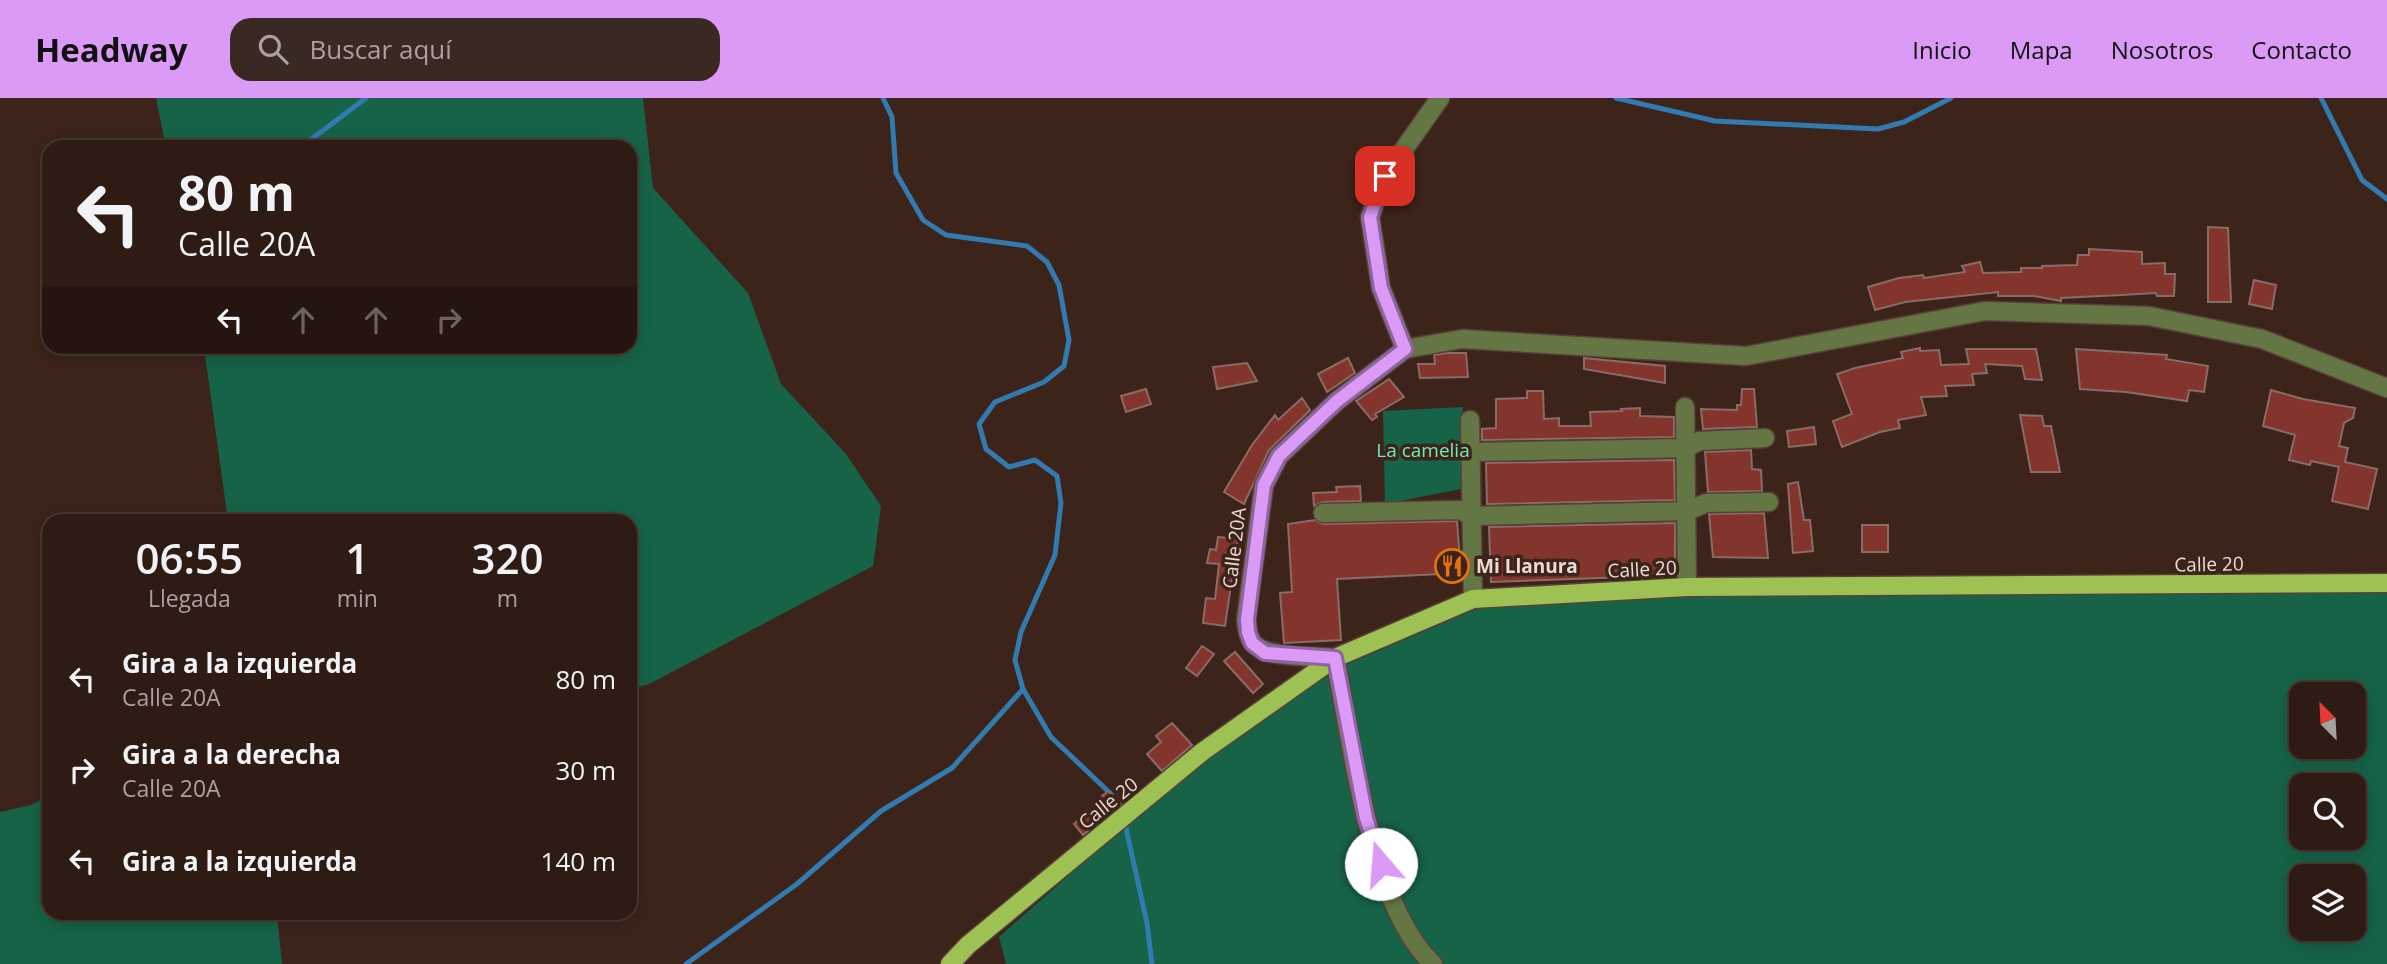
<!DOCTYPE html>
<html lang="es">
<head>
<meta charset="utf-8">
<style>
	body { margin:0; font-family:"Open Sans",sans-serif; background:#3a2822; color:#f1f3f6; height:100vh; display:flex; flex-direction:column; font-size:26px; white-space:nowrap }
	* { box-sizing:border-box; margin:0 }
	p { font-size:23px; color:#a7a1a0 }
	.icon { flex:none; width:38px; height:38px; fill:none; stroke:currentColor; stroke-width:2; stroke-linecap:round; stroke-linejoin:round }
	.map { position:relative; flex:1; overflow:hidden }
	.panel { position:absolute; left:42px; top:416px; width:595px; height:406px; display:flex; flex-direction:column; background:#2e1b14; border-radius:21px; box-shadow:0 4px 18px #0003,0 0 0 2px #493934 }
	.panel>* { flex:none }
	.guide { position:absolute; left:42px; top:42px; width:595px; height:214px; border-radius:21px; box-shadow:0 4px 18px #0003,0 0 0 2px #493934; background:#2e1b14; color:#f1f3f6; overflow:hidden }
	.needle { width:46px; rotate:336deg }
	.fabs { position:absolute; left:2289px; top:584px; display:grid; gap:14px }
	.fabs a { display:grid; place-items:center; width:77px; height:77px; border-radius:14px; background:#2e1b14; box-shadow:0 4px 18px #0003,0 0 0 2px #493934; font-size:35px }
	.pin { position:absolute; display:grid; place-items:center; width:60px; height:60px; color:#fff; margin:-30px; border-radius:14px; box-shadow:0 4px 10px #0006 }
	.me { position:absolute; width:77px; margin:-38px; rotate:342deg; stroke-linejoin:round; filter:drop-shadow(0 0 5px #0008) }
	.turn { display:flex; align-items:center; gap:24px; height:147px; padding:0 21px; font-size:32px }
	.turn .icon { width:91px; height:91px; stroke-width:2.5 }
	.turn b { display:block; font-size:49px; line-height:60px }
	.lanes { display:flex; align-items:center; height:66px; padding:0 21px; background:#0003; justify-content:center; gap:35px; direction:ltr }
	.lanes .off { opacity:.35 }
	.eta { display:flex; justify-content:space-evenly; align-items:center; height:119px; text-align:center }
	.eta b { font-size:42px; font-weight:600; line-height:49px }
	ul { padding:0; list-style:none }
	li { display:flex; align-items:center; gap:21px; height:91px; padding:0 21px }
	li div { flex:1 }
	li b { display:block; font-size:26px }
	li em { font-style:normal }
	header { display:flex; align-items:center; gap:42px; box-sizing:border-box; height:98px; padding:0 35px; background:#da9af6; color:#111 }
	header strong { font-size:33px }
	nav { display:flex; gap:38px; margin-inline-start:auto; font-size:24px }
	.search { width:490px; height:63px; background:#3a2822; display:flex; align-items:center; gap:18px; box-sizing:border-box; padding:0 24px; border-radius:21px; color:#a7a1a0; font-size:26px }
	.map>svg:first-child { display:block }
	.green { fill:#166347; fill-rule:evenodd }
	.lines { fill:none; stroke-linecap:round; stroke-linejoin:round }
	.stream { stroke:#317bb0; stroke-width:5 }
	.building { fill:#83352d; stroke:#8a6b66; stroke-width:2 }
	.minor-casing { stroke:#594139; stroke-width:21 }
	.major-casing { stroke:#594139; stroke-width:21 }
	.minor { stroke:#647644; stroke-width:18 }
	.major { stroke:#9dc153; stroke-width:18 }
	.route-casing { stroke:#8e64a0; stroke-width:18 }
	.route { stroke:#da9af6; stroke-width:12 }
	.labels { text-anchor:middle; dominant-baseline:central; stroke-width:7; stroke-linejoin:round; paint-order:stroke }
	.park-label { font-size:19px; fill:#6deeb8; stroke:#3d241b }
	.street-label { font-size:19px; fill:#ebdad4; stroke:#3d241b }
	.poi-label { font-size:19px; font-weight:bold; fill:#ebdad4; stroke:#3d241b; text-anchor:start }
</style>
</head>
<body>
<header>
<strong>Headway</strong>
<div class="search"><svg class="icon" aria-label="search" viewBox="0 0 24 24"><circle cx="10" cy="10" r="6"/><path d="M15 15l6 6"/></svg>Buscar aquí</div>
<nav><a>Inicio</a><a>Mapa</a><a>Nosotros</a><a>Contacto</a></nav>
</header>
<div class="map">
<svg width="2387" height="866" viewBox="0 0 2387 866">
	<rect width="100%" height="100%" fill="#3d241b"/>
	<!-- green -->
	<g class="green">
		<polygon points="156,0 643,0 653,90 748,195 781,286 846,356 881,408 873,468 649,586 630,591 630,424 228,423 204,249 630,248 630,49 166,49"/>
		<polygon points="1463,309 1461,391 1385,406 1383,313"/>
		<path d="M 2387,487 L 2387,866 L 1006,866 L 999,839 L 1190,670 L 1325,576 L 1506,498 ZM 2301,597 L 2354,597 L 2354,649 L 2301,649 ZM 2301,688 L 2354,688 L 2354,740 L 2301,740 ZM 2301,779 L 2354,779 L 2354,831 L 2301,831 Z"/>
		<polygon points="49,698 49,816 277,816 282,866 0,866 0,714 31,707"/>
	</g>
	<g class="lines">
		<!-- stream -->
		<g class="stream">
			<polyline points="883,0 892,19 896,75 923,122 946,137 1027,148 1047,164 1059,187 1069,242 1064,268 1044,284 995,304 979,326 986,351 1009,369 1035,362 1057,378 1061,405 1055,457 1021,534 1015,562 1023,591 1051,639 1111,696 1124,721 1147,825 1152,866"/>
			<polyline points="1616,0 1715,23 1878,31 1904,24 1951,0"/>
			<polyline points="2321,0 2362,82 2387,101"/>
			<polyline points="301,49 366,0"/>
			<polyline points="686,866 797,786 881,713 952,670 1023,591"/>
		</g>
	</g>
	<!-- building -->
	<g class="building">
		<polygon points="2208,129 2228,130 2231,204 2208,204"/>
		<polygon points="2089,151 2142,154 2142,166 2165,165 2165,176 2175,176 2174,198 2157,198 2156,195 2121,197 2061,200 2061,203 2034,198 1998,198 1998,194 1905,204 1875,212 1868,189 1899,180 1923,177 1924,180 1965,174 1962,168 1980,164 1983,175 2021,174 2021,170 2042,170 2042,168 2077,167 2078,157 2089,157"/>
		<polygon points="2254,182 2276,187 2272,211 2249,206"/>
		<polygon points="1920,250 1920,253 1939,252 1941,267 1969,266 1966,251 2036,251 2042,282 2025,281 2022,268 1985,266 1987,275 1972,276 1974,287 1945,288 1947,298 1921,299 1926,317 1898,322 1900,330 1880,334 1842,349 1833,323 1852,316 1837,276 1855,270 1903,260 1901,254"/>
		<polygon points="2076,251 2167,257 2166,261 2208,268 2204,294 2189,292 2187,303 2126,294 2080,291"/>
		<polygon points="1447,255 1466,255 1468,279 1420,280 1418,266 1435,266 1434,257"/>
		<polygon points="1348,260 1355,275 1327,294 1318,276"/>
		<polygon points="1584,260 1665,268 1665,285 1584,271"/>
		<polygon points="1247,265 1257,283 1217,291 1213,269"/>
		<polygon points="1389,281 1404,299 1375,316 1377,319 1372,322 1356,303"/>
		<polygon points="1146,291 1151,306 1126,314 1121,298"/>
		<polygon points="1742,291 1754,291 1757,329 1703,331 1701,311 1737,312 1737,307 1741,307"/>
		<polygon points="2271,292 2303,301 2355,310 2353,320 2344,325 2339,348 2348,350 2345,364 2377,371 2368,411 2332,403 2339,369 2311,363 2310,367 2289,362 2295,337 2263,328"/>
		<polygon points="1527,293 1543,293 1544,321 1559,320 1559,328 1591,328 1590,314 1622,313 1621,311 1640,310 1640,318 1674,319 1674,339 1482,342 1482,331 1496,330 1496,301 1527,300"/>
		<polygon points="1302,300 1310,312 1269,352 1244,406 1224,394 1252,347 1275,317 1278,322"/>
		<polygon points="2020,317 2042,318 2044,328 2051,328 2060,374 2031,374"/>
		<polygon points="1814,329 1816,346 1789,349 1787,333"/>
		<polygon points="1751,352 1752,371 1761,372 1762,393 1708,394 1705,354"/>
		<polygon points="1674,362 1675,402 1487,406 1486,365"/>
		<polygon points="1798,384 1804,422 1810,422 1813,453 1793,455 1788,386"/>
		<polygon points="1360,388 1361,403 1323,404 1314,408 1313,395 1337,394 1336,389"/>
		<polygon points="1764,415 1768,460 1713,459 1709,416"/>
		<polygon points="1315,422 1323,426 1457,423 1461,475 1337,481 1341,542 1284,545 1280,495 1292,494 1288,426"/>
		<polygon points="1675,425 1675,474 1627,477 1627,479 1491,484 1489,429"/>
		<rect x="1862" y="427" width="26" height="27"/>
		<polygon points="1218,439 1238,441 1225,528 1203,525 1206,500 1215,501 1219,466 1207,465 1210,451 1216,452"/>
		<polygon points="1202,548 1214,556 1197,578 1186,570"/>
		<polygon points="1235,554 1263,586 1253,595 1224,563"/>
		<polygon points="1172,625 1192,647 1162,673 1147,656 1161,644 1156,638"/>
		<polygon points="1108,693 1121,706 1083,737 1074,726 1097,707 1095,704"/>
	</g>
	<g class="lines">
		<!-- minor casing -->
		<g class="minor-casing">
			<g id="minor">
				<polyline points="1405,251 1381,190 1370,119 1385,78 1440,0"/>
				<polyline points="1685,309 1687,489"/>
				<polyline points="1470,322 1473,501"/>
				<polyline points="1472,354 1686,350 1699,343 1765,340"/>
				<polyline points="1323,415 1459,412 1473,418 1688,413 1706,405 1769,404"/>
				<path d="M 1433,866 C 1371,809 1351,642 1335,560 C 1315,558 1264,561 1252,544 C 1248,538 1247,530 1246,522 L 1264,387 L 1279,358 L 1337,303 L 1405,251 L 1462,241 L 1746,258 L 1985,213 L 2149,218 L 2262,241 L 2387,290"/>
			</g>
		</g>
		<!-- major casing -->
		<g class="major-casing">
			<polyline id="major" points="950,866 968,847 1202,654 1335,560 1473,501 1687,489 2387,485"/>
		</g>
		<!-- minor -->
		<use href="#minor" class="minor"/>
		<!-- major -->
		<use href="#major" class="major"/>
	</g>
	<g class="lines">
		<!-- route casing -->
		<g class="route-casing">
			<polyline id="route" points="1381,766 1366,720 1335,560 1265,555 1252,545 1248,534 1247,522 1264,387 1279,358 1337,303 1405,251 1381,190 1370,119 1385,78"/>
		</g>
		<!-- route -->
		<use href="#route" class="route"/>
	</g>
	<!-- icons -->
	<defs>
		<g id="restaurant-ring" transform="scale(1.75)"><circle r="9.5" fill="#3d241b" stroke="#e8710a" stroke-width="1.5"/><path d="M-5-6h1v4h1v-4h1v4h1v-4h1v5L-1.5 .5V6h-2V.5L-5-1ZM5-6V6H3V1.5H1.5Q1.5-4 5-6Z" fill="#e8710a"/></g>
	</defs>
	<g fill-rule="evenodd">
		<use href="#restaurant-ring" x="1452" y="468"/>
	</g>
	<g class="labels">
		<!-- park labels -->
		<g class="park-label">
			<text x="1423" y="352">La camelia</text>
		</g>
		<!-- street labels -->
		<g class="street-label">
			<text transform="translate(1234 450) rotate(-83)">Calle 20A</text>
			<text transform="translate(2209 466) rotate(-1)">Calle 20</text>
			<text transform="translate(1642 471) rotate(-3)">Calle 20</text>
			<text transform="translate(1108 705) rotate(-39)">Calle 20</text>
		</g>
		<!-- poi labels -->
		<g class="poi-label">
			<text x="1476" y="468">Mi Llanura</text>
		</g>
	</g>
</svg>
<div class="fabs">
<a><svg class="needle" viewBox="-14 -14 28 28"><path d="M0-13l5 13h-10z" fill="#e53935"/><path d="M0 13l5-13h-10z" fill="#a7a1a0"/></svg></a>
<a><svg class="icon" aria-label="search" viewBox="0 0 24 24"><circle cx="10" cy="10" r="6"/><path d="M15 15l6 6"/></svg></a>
<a><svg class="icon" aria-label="layers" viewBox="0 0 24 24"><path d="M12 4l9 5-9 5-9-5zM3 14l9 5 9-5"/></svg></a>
</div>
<div class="pin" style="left:1385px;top:78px;background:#d93025"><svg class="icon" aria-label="arrive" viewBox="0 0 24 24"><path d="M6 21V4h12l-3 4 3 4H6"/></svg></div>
<svg class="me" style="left:1381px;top:766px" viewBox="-20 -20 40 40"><circle r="19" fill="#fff"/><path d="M0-13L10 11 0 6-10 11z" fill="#da9af6"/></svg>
<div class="guide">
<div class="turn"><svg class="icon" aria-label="left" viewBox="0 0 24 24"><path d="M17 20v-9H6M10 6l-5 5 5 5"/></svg><div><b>80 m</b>Calle 20A</div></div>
<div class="lanes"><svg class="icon" aria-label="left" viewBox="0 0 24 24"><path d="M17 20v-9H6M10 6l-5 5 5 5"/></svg><svg class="icon off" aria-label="ahead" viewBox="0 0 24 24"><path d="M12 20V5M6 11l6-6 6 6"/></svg><svg class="icon off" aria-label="ahead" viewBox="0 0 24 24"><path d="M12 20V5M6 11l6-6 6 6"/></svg><svg class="icon off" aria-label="right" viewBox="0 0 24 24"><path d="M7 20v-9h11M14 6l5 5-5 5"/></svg></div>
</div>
<section class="panel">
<div class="eta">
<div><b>06:55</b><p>Llegada</p></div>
<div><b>1</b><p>min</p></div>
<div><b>320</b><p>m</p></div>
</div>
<ul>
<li><svg class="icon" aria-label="left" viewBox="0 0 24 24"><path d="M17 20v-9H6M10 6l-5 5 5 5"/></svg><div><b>Gira a la izquierda</b><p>Calle 20A</p></div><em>80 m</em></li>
<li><svg class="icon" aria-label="right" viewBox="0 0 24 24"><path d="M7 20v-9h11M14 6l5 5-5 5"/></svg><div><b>Gira a la derecha</b><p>Calle 20A</p></div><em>30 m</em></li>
<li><svg class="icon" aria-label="left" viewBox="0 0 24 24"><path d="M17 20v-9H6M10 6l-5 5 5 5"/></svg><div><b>Gira a la izquierda</b></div><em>140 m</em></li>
</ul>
</section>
</div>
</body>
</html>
